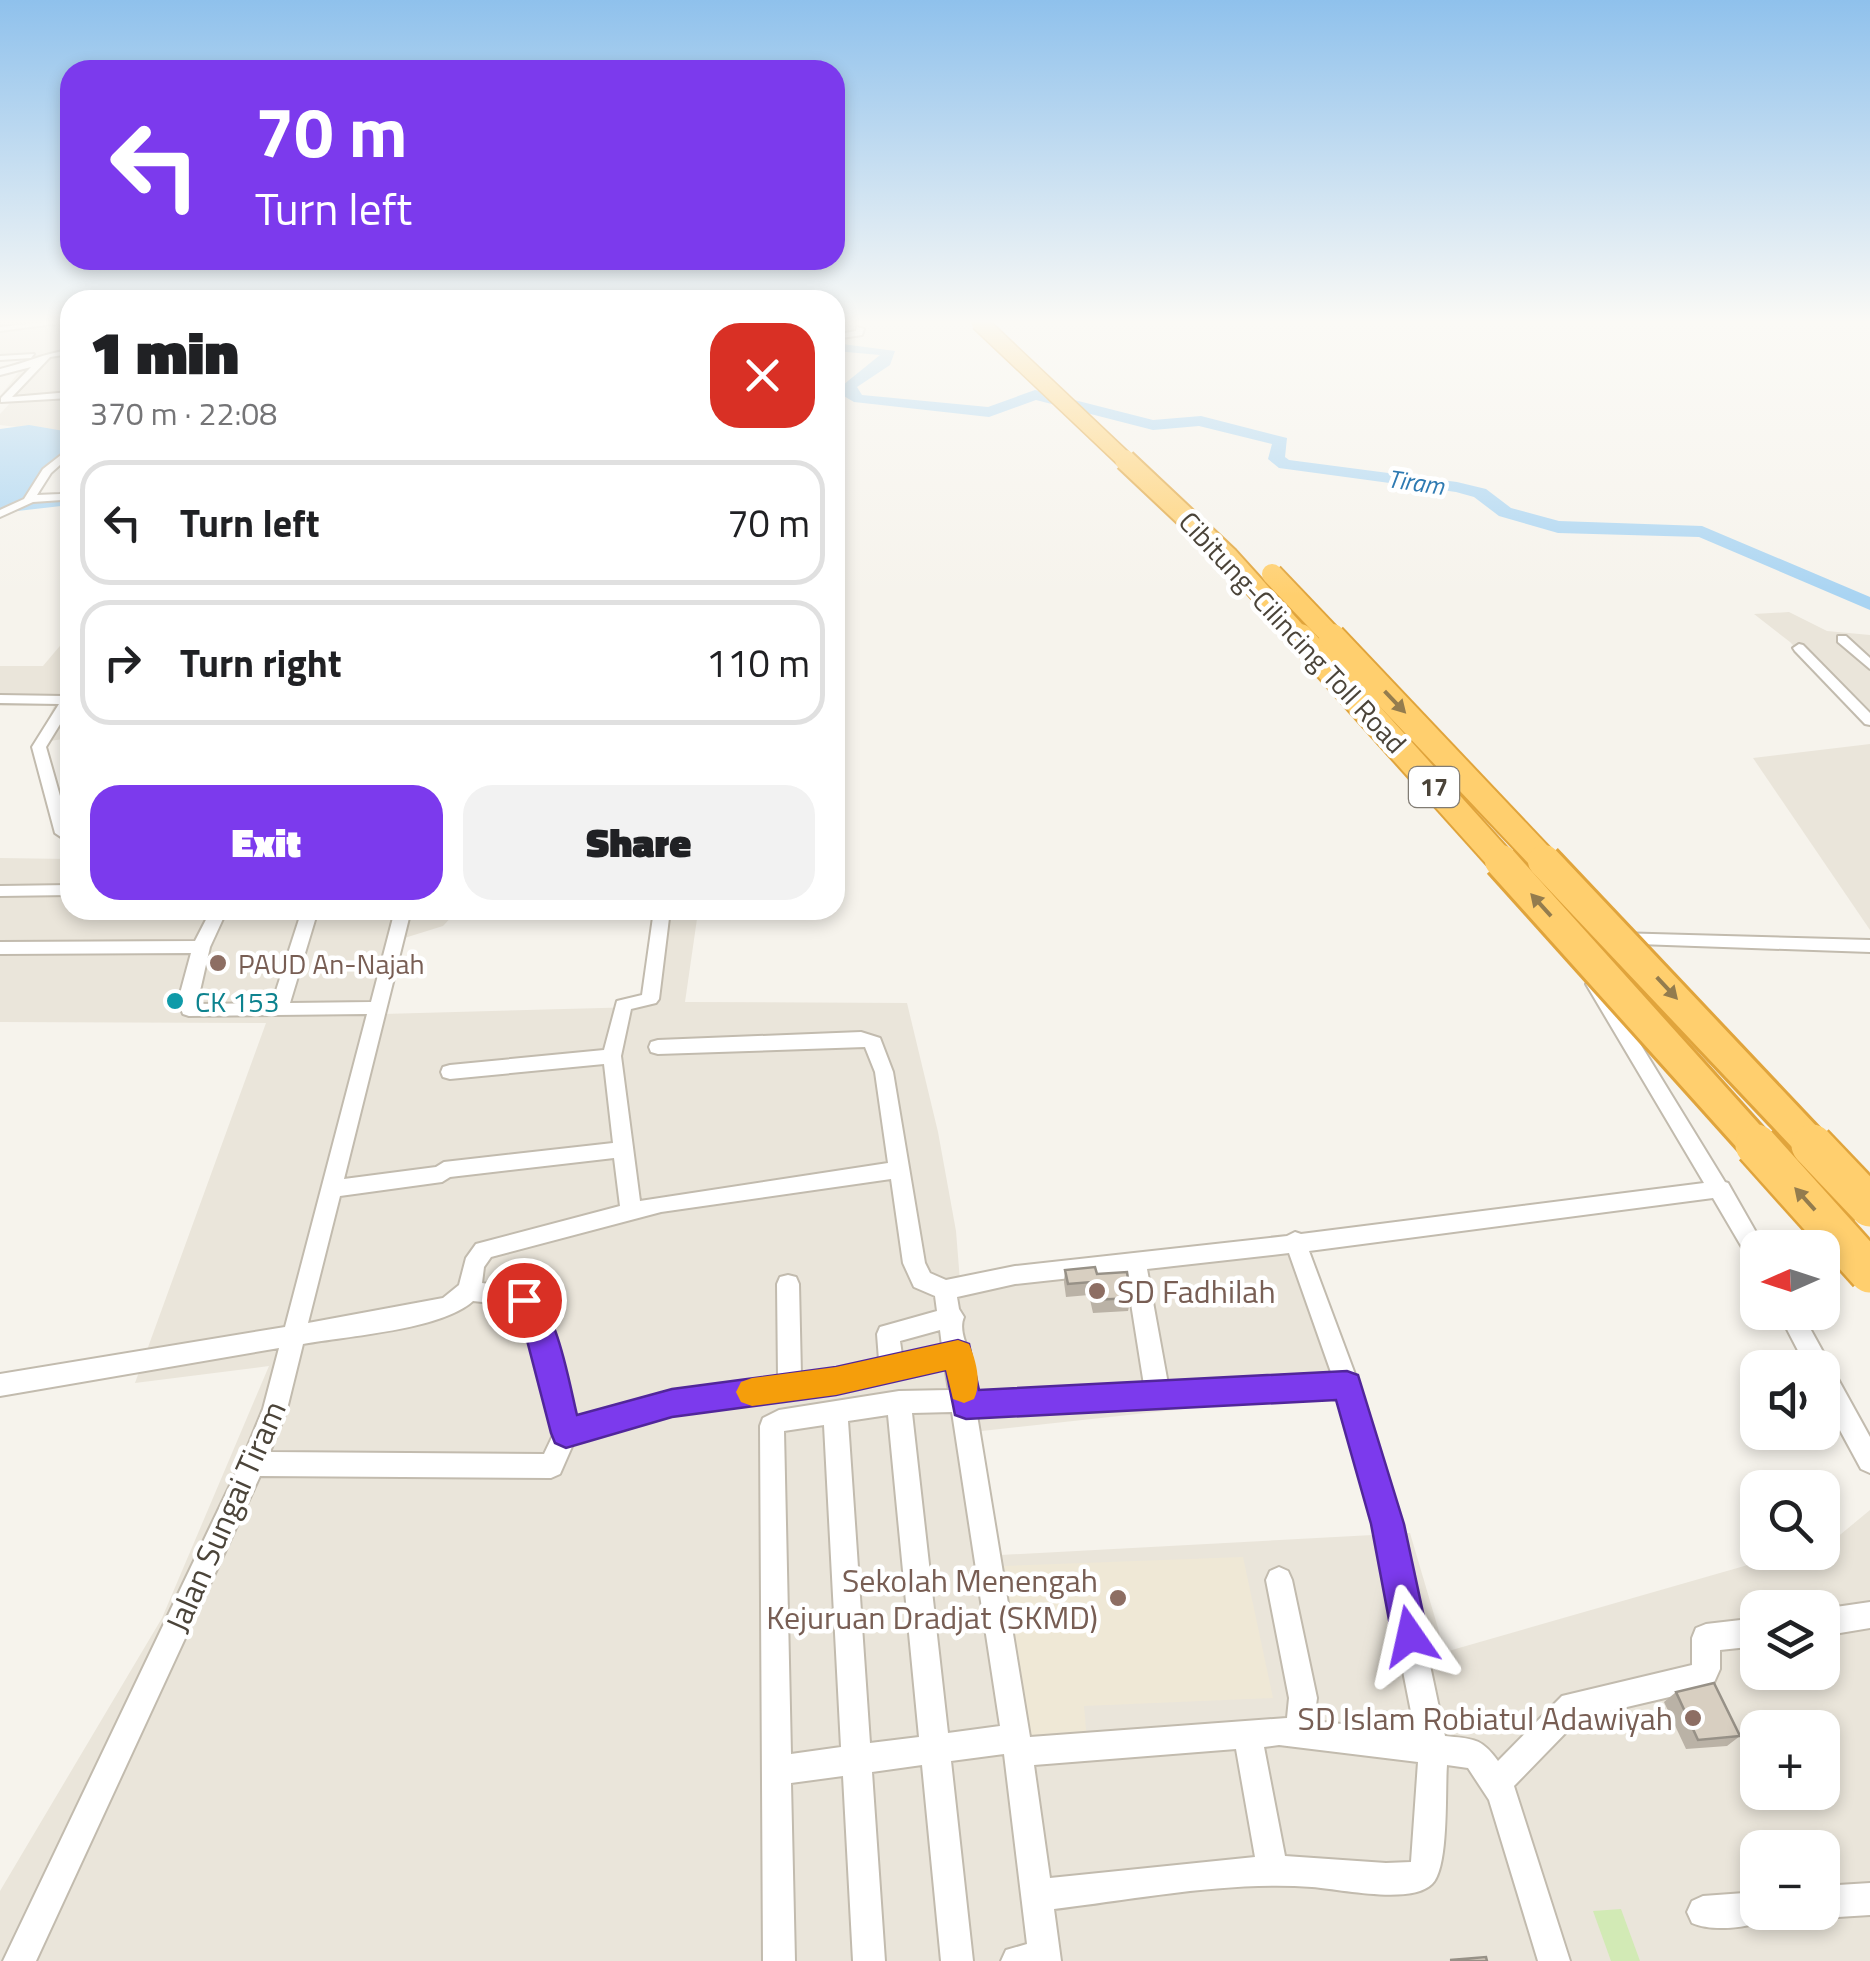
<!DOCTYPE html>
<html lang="en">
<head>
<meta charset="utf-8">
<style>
	body { margin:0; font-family:"Titillium Web",sans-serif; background:#f2f2f2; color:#202124; height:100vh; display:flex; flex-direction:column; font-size:38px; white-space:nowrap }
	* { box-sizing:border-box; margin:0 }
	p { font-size:32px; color:#757577 }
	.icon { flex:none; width:55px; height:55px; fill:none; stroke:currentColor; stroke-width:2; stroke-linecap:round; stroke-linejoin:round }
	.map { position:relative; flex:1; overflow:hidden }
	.sheet { position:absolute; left:60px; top:290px; width:785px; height:630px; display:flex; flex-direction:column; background:#fff; border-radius:30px; box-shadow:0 5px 15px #0003 }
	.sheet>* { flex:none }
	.guide { position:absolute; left:60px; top:60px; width:785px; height:210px; border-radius:30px; box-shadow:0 5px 15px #0003; background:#7c3aed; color:#fff; overflow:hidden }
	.needle { width:65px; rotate:267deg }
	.controls { position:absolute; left:1740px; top:1230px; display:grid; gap:20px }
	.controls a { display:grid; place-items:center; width:100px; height:100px; border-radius:20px; background:#fff; box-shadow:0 5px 15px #0003; font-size:50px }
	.pin { position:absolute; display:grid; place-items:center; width:85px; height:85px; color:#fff; margin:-42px; border:5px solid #fff; border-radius:50%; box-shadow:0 2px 10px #0007 }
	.me { position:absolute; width:110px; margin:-55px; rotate:349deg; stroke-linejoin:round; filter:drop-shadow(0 0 8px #0008) }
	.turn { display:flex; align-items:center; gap:35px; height:210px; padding:0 30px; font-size:45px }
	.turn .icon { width:130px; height:130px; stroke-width:2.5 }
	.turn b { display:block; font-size:70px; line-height:85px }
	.round { display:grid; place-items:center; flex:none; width:105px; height:105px; border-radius:30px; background:#f2f2f2 }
	.overview { display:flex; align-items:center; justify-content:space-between; height:170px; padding:0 30px }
	h1 { font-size:60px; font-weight:800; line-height:75px }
	.button { display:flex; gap:20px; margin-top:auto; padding:20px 30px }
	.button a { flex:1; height:115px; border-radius:30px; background:#7c3aed; color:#fff; font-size:40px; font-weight:800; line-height:115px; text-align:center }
	.button a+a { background:#f2f2f2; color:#202124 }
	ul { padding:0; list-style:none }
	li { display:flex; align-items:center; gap:30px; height:125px; margin:0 20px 15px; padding:0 10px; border:5px solid #e0e0e0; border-radius:30px }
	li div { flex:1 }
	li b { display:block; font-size:38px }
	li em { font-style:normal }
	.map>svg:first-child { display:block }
	.residential { fill:#eae5da; fill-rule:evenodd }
	.education { fill:#efe8d6 }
	.green { fill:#d2eab5 }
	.water { fill:#a9d4f2 }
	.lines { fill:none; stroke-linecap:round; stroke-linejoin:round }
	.river { fill:#a9d4f2; fill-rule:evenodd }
	.minor-casing { stroke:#c2bbae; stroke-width:4 }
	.minor { fill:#fff; fill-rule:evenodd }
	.motorway-bridge-far4-casing { stroke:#e0a43c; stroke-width:19; stroke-linecap:butt }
	.motorway-bridge-far3-casing { stroke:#e0a43c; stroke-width:24; stroke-linecap:butt }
	.motorway-bridge-far2-casing { stroke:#e0a43c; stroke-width:30; stroke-linecap:butt }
	.motorway-bridge-far1-casing { stroke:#e0a43c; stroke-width:38; stroke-linecap:butt }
	.motorway-bridge-casing { stroke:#e0a43c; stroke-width:46; stroke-linecap:butt }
	.motorway-bridge-far4 { stroke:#ffcf6e; stroke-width:16 }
	.motorway-bridge-far3 { stroke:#ffcf6e; stroke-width:20 }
	.motorway-bridge-far2 { stroke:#ffcf6e; stroke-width:26 }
	.motorway-bridge-far1 { stroke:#ffcf6e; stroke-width:32 }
	.motorway-bridge { stroke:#ffcf6e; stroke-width:41 }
	.wall { fill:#bab2a6 }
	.building { fill:#d8cfc1; stroke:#979187; stroke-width:2.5 }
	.oneway { fill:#937c4e }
	.route { fill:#7c3aed; stroke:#51269a; stroke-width:2.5 }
	.slow { fill:#f59e0b }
	.education-dot { fill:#8d6e63; stroke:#fff; stroke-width:4 }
	.culture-dot { fill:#0f9aa8; stroke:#fff; stroke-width:4 }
	.labels { text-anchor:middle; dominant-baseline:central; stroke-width:9; stroke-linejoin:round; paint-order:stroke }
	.far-water-label { font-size:25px; font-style:italic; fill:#2e7ab2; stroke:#fff }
	.shield { fill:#fff; stroke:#817c74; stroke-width:2.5 }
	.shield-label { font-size:25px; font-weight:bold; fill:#4b4439 }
	.street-label { font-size:28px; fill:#4b4439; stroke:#fff }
	.education-label { font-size:28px; fill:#785e54; stroke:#fff; text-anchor:start }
	.culture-label { font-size:28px; fill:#0d838f; stroke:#fff; text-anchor:start }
	.near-education-label { font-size:32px; fill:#785e54; stroke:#fff; text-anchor:end }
	.near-street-label { font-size:32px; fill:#4b4439; stroke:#fff }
</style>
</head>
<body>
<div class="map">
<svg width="1870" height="1961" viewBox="0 0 1870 1961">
	<rect width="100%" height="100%" fill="#f6f3ec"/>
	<!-- residential -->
	<g class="residential">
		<polygon points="0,322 70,322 70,433 0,425 0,414 12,401 0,400 0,396 30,358 0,359"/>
		<polygon points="1789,612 1827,631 1870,635 1870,724 1790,642 1754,614"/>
		<polygon points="70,634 70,738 36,743 54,706 0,706 0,666 43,666"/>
		<polygon points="1870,744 1870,930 1753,758"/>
		<path d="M 0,858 L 70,859 L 70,910 L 458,910 L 443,926 L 398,940 L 383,1014 L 639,1007 L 655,910 L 718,910 L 698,912 L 685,1002 L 907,1003 L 938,1132 L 956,1231 L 960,1281 L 1299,1233 L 1355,1390 L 973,1432 L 1000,1555 L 1410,1533 L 1445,1652 L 1790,1553 L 1822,1552 L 1823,1543 L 1835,1539 L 1870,1510 L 1870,1961 L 0,1961 L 0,1891 L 162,1618 L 269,1366 L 135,1383 L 266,1023 L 0,1022 ZM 1758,1608 L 1822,1608 L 1822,1672 L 1758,1672 ZM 1758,1728 L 1822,1728 L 1822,1792 L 1758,1792 ZM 1758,1848 L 1822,1848 L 1822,1912 L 1758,1912 Z"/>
	</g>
	<!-- education -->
	<polygon class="education" points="1243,1557 1273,1698 1084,1706 1087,1740 1018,1743 1004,1566"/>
	<!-- green -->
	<polygon class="green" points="1621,1909 1640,1961 1611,1961 1593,1911"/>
	<!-- water -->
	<polygon class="water" points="29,425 70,432 70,448 25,500 0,504 0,429"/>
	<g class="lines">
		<!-- river -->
		<g class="river">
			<polygon points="835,343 895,351 890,365 857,387 862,395 988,407 1035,390 1153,420 1201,416 1287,438 1285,457 1289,460 1457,482 1486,489 1511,508 1559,521 1702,526 1870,597 1870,610 1699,537 1558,533 1499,516 1474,497 1456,492 1279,468 1268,459 1272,444 1199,426 1153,430 1036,400 989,417 854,402 842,395 843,385 880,355 835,351"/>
			<polygon points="70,495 70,505 0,513 0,503"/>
		</g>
		<!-- minor casing -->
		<g class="minor-casing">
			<g id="minor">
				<polygon points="46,322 68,322 0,331 0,327"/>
				<polygon points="857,327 864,329 862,335 835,339 835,335 856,331"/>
				<path d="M 70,350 L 70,354 L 50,357 L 12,397 L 70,392 L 70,398 L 1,402 L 1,398 L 31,367 L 0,375 L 0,369 C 26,363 44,353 70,350 Z"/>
				<polygon points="34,354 31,358 0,360 0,356"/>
				<polygon points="70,448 70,456 51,473 37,495 60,494 70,489 70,496 62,500 33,502 0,517 0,510 24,499 43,469"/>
				<polygon points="1838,636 1846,636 1870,658 1870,669 1838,642"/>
				<polygon points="1799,644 1803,645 1870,713 1870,725 1865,724 1795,651 1793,648"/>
				<polygon points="70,693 70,708 46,747 70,831 70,843 55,833 32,747 59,704 0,703 0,695 64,696"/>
				<polygon points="70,885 70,895 0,896 0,886"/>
				<path d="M 211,910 L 227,910 L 210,947 L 197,1004 L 272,1003 L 302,910 L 318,910 L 290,1003 L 371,1002 L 395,910 L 411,910 L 344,1179 L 436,1167 L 444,1162 L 613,1143 L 604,1064 L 450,1079 L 443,1077 L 441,1072 L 443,1067 L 450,1065 L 604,1050 L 617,1001 L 642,995 L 654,910 L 670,910 L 659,999 L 656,1003 L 631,1009 L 621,1056 L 640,1201 L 888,1163 L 875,1072 L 865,1047 L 658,1054 L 651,1052 L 649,1047 L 651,1042 L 658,1040 L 861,1032 L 880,1038 L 893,1072 L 925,1263 L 930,1273 L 946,1280 L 1015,1266 L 1287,1236 L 1295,1232 L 1301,1234 L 1704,1183 L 1586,984 L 1595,978 L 1601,980 L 1725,1182 L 1728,1183 L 1765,1248 L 1758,1248 L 1758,1264 L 1750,1261 L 1713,1198 L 1309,1251 L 1359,1385 L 1400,1524 L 1445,1736 C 1472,1739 1481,1737 1498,1761 L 1562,1696 L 1692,1665 L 1692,1638 L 1696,1628 L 1706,1624 L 1758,1618 L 1758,1646 L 1720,1650 L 1720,1669 L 1712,1687 L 1580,1718 L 1514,1786 L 1570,1961 L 1538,1961 L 1489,1800 L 1468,1768 L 1447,1765 C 1445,1791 1449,1868 1432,1884 C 1411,1905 1340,1889 1312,1887 C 1227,1881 1138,1899 1054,1909 L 1061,1961 L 1001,1961 L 1006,1950 L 1027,1944 L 1004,1754 L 951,1761 L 973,1961 L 941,1961 L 922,1765 L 872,1772 L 885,1961 L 853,1961 L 843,1776 L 791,1783 L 795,1961 L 763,1961 L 760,1426 L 763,1418 L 779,1410 L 899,1391 L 949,1390 L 945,1366 L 836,1392 L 672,1414 L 574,1442 L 560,1474 L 551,1478 L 260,1476 L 36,1961 L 3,1961 L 243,1458 L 263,1409 L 279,1348 L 0,1396 L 0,1374 L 285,1327 L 367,1014 L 189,1016 L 183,1014 L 178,1001 L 191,953 L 0,954 L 0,942 L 195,941 ZM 614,1158 L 620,1206 L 476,1244 L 466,1258 L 459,1285 L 443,1298 L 308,1323 L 340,1196 L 442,1182 L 450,1177 ZM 891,1179 L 903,1263 L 914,1287 L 935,1296 L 937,1311 L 880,1327 L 877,1334 L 879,1360 L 801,1375 L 799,1284 L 796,1277 L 788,1275 L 780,1277 L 777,1284 L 778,1378 L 672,1392 L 574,1419 L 544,1310 L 524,1289 L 482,1283 L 484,1267 L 491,1257 L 661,1212 ZM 1289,1253 L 1332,1375 L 1168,1384 L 1147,1269 ZM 1126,1272 L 1144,1385 L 974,1394 L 967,1358 L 970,1353 C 965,1343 959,1328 964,1317 L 959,1309 L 957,1297 L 1015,1284 ZM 473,1301 L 510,1305 L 526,1322 L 554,1433 L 544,1454 L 270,1452 L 287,1409 L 303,1344 C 347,1336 441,1330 473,1301 ZM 940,1330 L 942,1346 L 902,1355 L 900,1341 ZM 1338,1396 L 1374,1524 L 1415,1732 L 1314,1721 L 1317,1698 L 1292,1580 L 1288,1571 L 1279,1567 L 1270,1571 L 1266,1580 L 1289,1698 L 1287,1718 L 1030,1737 L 977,1415 ZM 952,1412 L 1000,1726 L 948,1733 L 912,1413 ZM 888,1415 L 919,1737 L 870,1743 L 848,1421 ZM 824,1425 L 841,1747 L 791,1754 L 784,1431 ZM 1279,1745 L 1418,1762 L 1411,1862 L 1386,1863 L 1285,1856 L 1264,1747 ZM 1236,1749 L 1255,1857 L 1050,1878 L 1034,1765 Z"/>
				<polygon points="1616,933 1870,940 1870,952 1610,943 1608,939"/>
				<polygon points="1778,1312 1801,1312 1870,1437 1870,1473 1861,1469 1822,1397 1822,1368 1807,1368"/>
				<polygon points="1870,1602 1870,1628 1822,1636 1822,1609"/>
				<polygon points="1870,1883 1870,1915 1822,1918 1811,1913 1822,1912 1822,1886"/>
				<path d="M 1758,1892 L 1758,1912 L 1772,1912 L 1769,1919 C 1749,1928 1712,1932 1692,1923 L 1687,1912 L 1692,1901 L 1703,1896 Z"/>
			</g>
		</g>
		<!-- minor -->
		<use href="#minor" class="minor"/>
		<!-- motorway-bridge-far4 casing -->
		<g class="motorway-bridge-far4-casing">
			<polyline id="motorway-bridge-far4" points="979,322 1128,463"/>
		</g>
		<!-- motorway-bridge-far3 casing -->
		<g class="motorway-bridge-far3-casing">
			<g id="motorway-bridge-far3">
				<polyline points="1125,460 1228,557 1302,639"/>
				<polyline points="1272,574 1334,639"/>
			</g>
		</g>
		<!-- motorway-bridge-far2 casing -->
		<g class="motorway-bridge-far2-casing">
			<g id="motorway-bridge-far2">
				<polyline points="1300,637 1503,863"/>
				<polyline points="1332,637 1546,863"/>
			</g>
		</g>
		<!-- motorway-bridge-far1 casing -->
		<g class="motorway-bridge-far1-casing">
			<g id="motorway-bridge-far1">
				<polyline points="1501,861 1758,1147"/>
				<polyline points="1544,861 1814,1147"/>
			</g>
		</g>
		<!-- motorway-bridge casing -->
		<g class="motorway-bridge-casing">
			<g id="motorway-bridge">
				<polyline points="1756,1145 1870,1272"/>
				<polyline points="1812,1145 1870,1206"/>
			</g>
		</g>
		<!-- motorway-bridge-far4 -->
		<use href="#motorway-bridge-far4" class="motorway-bridge-far4"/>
		<!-- motorway-bridge-far3 -->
		<use href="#motorway-bridge-far3" class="motorway-bridge-far3"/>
		<!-- motorway-bridge-far2 -->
		<use href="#motorway-bridge-far2" class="motorway-bridge-far2"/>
		<!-- motorway-bridge-far1 -->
		<use href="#motorway-bridge-far1" class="motorway-bridge-far1"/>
		<!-- motorway-bridge -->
		<use href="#motorway-bridge" class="motorway-bridge"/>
	</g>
	<!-- wall -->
	<g class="wall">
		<polygon points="1065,1270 1131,1298 1128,1311 1093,1313 1089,1295 1066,1297 1064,1282"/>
		<polygon points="1676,1692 1740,1736 1727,1746 1686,1749 1664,1702"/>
	</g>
	<!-- building -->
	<g class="building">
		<polygon points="1095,1267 1097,1274 1127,1272 1131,1298 1094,1300 1091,1282 1068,1284 1065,1270"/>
		<polygon points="1714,1683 1740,1736 1698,1740 1676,1692"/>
		<polygon points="1486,1957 1487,1961 1450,1960"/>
	</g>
	<!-- one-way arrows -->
	<defs><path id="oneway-solid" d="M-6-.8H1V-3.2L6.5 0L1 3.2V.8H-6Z" transform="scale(2.5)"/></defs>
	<g class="oneway">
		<use href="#oneway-solid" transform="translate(1395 702) rotate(46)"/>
		<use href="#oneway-solid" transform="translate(1541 905) rotate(-132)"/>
		<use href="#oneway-solid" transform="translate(1667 988) rotate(47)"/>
		<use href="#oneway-solid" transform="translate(1805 1199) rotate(-132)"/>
	</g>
	<!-- sky -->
	<linearGradient id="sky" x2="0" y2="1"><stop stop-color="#8fc1ec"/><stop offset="0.54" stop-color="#fbfaf6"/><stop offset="1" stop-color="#fbfaf6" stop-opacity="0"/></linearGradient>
	<rect width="1870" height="596" fill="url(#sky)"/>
	<!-- route -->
	<path class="route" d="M 524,1287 C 556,1299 569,1383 577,1415 L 672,1389 L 836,1367 L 958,1340 L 969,1344 L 979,1390 L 1347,1371 L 1358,1375 L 1404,1524 L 1428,1636 L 1423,1649 L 1410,1654 L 1397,1649 L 1392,1636 L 1371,1524 L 1336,1400 L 966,1419 L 955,1415 L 946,1370 L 836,1395 L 672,1417 L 566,1448 L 555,1443 L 551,1433 L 522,1321 L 510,1300 L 514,1291 Z"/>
	<!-- slow -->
	<path class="slow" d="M 958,1340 L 969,1344 C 976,1360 982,1383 974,1399 L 964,1403 L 953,1399 L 946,1370 L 836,1395 L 752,1406 L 741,1402 L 736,1392 L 741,1382 L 752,1378 L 836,1367 Z"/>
	<!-- markers -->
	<g class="education-dot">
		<circle cx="218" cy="963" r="10"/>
		<circle cx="1097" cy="1291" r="10"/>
		<circle cx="1118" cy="1598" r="10"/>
		<circle cx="1693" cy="1718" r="10"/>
	</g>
	<circle class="culture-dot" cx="175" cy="1001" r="10"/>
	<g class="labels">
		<!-- far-water labels -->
		<g class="far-water-label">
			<text transform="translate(1416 482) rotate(8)">Tiram</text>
		</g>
		<!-- shield labels -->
		<rect class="shield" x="1409" y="767" width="50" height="40" rx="8"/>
		<g class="shield-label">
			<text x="1434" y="787">17</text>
		</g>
		<!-- street labels -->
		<g class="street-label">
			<text transform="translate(1293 632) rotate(47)">Cibitung-Cilincing Toll Road</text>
		</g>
		<!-- education labels -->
		<g class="education-label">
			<text x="238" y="963">PAUD An-Najah</text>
		</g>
		<!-- culture labels -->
		<g class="culture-label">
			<text x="195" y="1001">CK 153</text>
		</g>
		<!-- near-education labels -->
		<g class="near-education-label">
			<text x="1117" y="1291" text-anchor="start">SD Fadhilah</text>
			<text x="1098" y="1580">Sekolah Menengah<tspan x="1098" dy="37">Kejuruan Dradjat (SKMD)</tspan></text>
			<text x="1673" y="1718">SD Islam Robiatul Adawiyah</text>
		</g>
		<!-- near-street labels -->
		<g class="near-street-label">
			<text transform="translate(225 1516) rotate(-66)">Jalan Sungai Tiram</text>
		</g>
	</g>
</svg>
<div class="controls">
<a><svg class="needle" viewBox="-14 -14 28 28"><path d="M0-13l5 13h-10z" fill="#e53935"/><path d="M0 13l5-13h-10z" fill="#757577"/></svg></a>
<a><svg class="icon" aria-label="sound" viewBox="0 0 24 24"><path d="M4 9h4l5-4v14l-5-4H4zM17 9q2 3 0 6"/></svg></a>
<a><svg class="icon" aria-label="search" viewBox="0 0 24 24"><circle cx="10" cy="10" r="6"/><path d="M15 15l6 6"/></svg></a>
<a><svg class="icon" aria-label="layers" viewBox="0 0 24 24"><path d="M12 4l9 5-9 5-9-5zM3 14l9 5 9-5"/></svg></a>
<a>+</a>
<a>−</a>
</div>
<div class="pin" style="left:524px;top:1300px;background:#d93025"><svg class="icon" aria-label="arrive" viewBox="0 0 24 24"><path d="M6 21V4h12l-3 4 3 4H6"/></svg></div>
<svg class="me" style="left:1410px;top:1636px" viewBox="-20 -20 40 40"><path d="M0-17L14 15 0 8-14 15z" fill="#7c3aed" stroke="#fff" stroke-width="4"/></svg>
<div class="guide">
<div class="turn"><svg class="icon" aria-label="left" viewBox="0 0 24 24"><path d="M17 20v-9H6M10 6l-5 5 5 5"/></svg><div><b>70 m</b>Turn left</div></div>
</div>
<section class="sheet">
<div class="overview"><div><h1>1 min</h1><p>370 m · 22:08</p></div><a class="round" style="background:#d93025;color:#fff"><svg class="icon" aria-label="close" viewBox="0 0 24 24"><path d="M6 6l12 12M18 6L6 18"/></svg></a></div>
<ul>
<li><svg class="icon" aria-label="left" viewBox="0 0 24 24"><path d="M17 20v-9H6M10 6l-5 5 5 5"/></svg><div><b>Turn left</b></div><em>70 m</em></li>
<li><svg class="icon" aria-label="right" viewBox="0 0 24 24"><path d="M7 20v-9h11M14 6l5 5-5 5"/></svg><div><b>Turn right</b></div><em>110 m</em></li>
</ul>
<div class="button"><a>Exit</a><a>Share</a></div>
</section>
</div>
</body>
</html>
